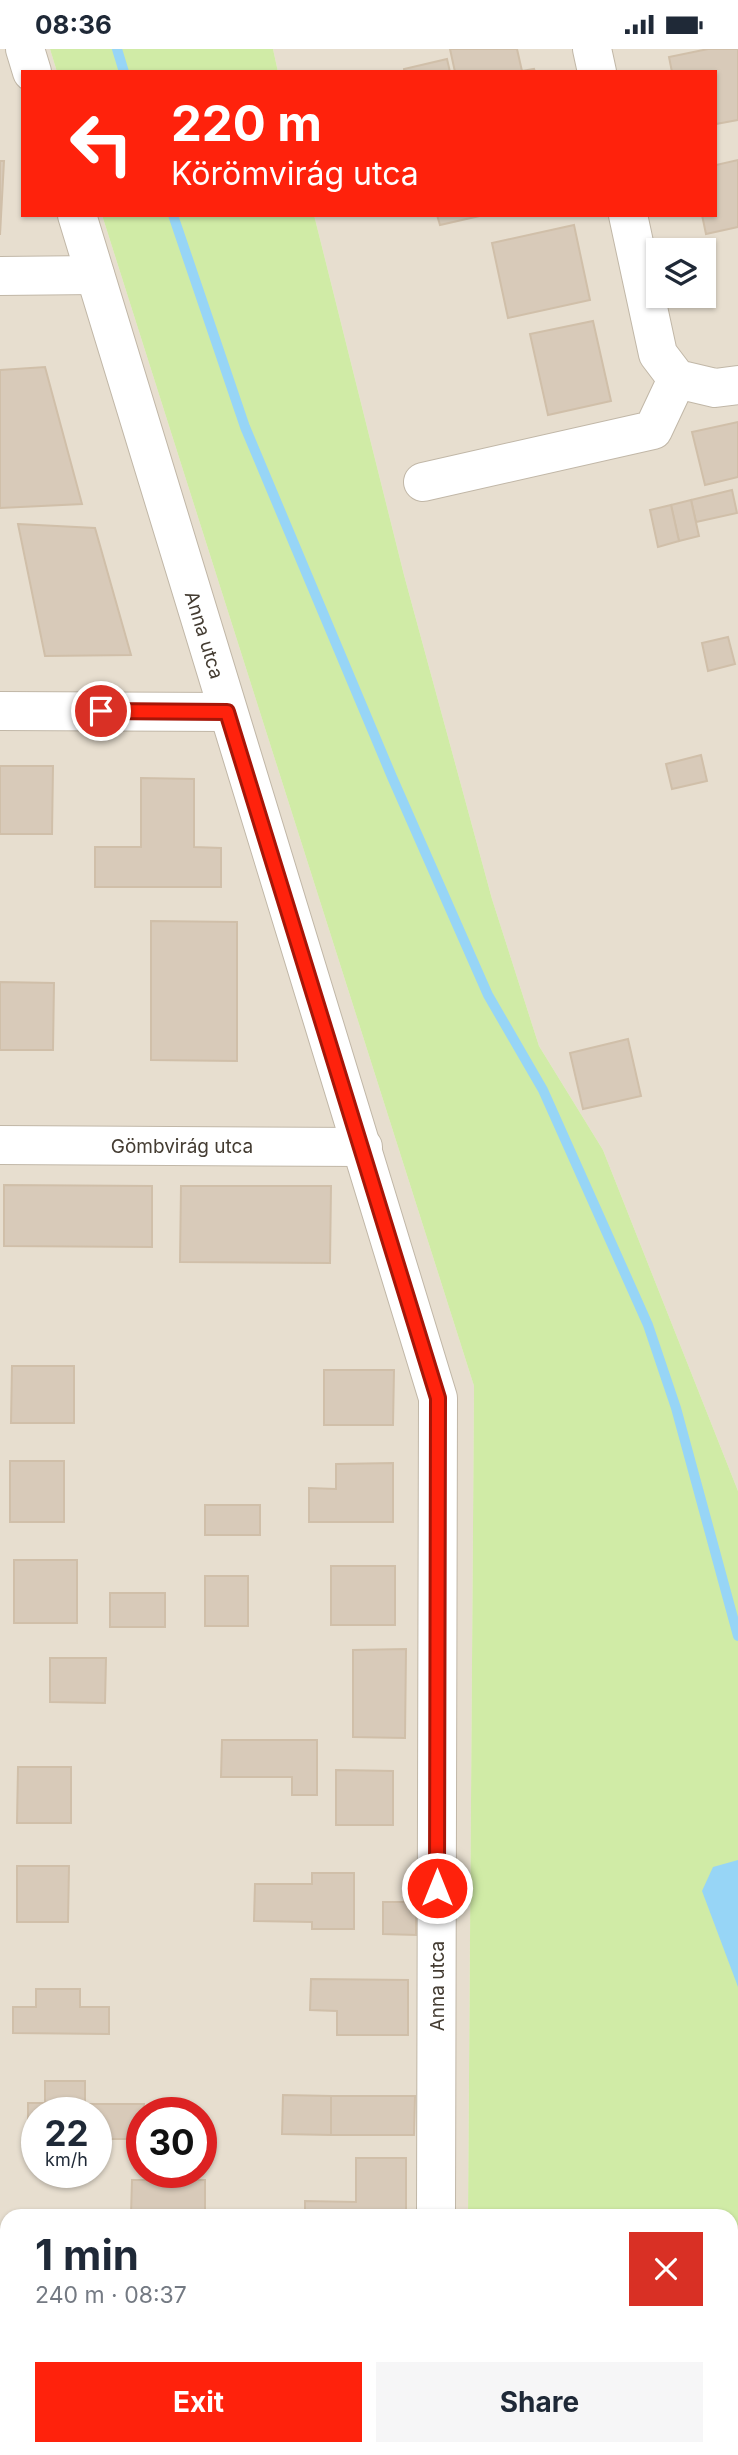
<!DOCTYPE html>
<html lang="en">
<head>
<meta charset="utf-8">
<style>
	body { margin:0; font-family:Inter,sans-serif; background:#f6f6f7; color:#1f2937; height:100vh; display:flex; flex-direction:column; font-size:26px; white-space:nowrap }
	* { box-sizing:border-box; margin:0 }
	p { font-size:23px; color:#747a83 }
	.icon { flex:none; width:38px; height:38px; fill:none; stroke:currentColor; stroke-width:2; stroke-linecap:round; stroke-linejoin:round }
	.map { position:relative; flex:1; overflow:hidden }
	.details { position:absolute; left:0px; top:2160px; width:738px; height:247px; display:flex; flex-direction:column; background:#fff; border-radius:21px 21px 0 0; box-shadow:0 2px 5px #0004 }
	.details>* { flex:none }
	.banner { position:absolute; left:21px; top:21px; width:696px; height:147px; border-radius:0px; box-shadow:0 2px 5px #0004; background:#ff220c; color:#fff; overflow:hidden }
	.fabs { position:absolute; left:646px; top:189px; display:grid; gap:14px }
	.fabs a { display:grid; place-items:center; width:70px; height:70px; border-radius:0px; background:#fff; box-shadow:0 2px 5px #0004; font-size:35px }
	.speed { position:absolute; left:21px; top:2048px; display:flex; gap:14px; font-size:35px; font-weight:700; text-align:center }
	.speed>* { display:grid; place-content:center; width:91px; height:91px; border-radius:50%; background:#fff; box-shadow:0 2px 5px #0004; line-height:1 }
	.speed small { font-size:18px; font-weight:400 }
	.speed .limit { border:10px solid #d22; background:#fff; color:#111 }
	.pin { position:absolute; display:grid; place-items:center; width:60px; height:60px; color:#fff; margin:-30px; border:4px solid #fff; border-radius:50%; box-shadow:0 2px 7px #0007 }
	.me { position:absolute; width:77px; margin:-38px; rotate:0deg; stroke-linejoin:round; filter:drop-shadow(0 0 5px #0008) }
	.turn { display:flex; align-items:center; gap:24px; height:147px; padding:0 35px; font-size:32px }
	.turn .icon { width:91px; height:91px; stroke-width:2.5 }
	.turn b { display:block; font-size:49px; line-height:60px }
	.round { display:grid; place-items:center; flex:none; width:74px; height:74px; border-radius:0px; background:#f6f6f7 }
	.overview { display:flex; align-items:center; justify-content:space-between; height:119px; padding:0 35px }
	h1 { font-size:42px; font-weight:700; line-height:52px }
	.button { display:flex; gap:14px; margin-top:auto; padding:14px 35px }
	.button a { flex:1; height:80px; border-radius:0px; background:#ff220c; color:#fff; font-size:28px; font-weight:700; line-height:80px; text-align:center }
	.button a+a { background:#f6f6f7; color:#1f2937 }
	.status { display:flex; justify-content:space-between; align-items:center; height:49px; padding:0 35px; background:#fff; direction:ltr }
	.status svg { height:19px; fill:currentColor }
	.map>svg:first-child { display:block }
	.residential { fill:#e7decf; fill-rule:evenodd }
	.green { fill:#d0eba6 }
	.water { fill:#97d5f6 }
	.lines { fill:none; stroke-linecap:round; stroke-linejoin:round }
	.stream { stroke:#97d5f6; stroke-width:10 }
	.building { fill:#d8cab9; stroke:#d0bfa9; stroke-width:2 }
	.minor-casing { stroke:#c1b7a7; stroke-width:40 }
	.minor { stroke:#fff; stroke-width:38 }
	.route-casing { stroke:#a61608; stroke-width:18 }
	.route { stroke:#ff220c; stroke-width:12 }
	.labels { text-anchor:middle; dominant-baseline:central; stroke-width:7; stroke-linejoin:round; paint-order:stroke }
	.street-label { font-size:19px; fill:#443c32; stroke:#fff }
</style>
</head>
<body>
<div class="status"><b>08:36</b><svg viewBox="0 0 49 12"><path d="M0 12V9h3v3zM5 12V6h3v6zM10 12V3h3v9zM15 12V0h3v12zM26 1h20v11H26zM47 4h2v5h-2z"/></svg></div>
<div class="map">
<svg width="738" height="2406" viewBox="0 0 738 2406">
	<rect width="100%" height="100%" fill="#f3ece2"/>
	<!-- residential -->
	<g class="residential">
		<path d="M 0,0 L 50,0 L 57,23 L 23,23 L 23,166 L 102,166 L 474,1337 L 468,2166 L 7,2166 L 7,2399 L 467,2399 L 467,2406 L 0,2406 ZM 37,2063 L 96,2063 L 96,2123 L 37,2123 ZM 142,2063 L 201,2063 L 201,2123 L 142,2123 Z"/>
		<path d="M 273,0 L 738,0 L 738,1442 L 603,1101 L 539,997 L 492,850 L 404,526 L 314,166 L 716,166 L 716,23 L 278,23 ZM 658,201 L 704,201 L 704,247 L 658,247 Z"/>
	</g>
	<!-- green -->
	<g class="green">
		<polygon points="50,0 273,0 278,23 57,23"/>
		<polygon points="102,166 314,166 404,526 492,850 539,997 603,1101 738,1442 738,2406 467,2406 467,2399 732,2399 732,2166 468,2166 474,1337"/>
	</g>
	<!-- water -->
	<polygon class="water" points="738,1811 738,1938 702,1842 713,1818"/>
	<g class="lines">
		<!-- stream -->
		<g class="stream">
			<polyline points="117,0 124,23"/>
			<polyline points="173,166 245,378 392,728 488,946 543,1041 648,1276 676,1359 738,1587"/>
		</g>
	</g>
	<!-- building -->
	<g class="building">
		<polygon points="450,0 517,0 522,22 534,20 535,23 455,23"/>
		<polygon points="708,0 738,0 738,71 716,75 716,23 672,23 669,8"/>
		<polygon points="447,10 450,23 404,23 404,20"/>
		<polygon points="738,111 738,178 706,185 702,166 716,166 716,116"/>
		<polygon points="0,112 4,112 0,186"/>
		<polygon points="437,166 484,166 440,176"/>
		<polygon points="574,176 590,251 508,269 492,194"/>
		<polygon points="593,272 611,352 548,366 530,285"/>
		<polygon points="45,318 82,455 0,459 0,321"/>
		<polygon points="738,373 738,428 705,436 692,383"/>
		<polygon points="732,441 737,464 696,473 691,451"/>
		<polygon points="691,451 699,487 679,492 671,456"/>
		<polygon points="671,456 679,492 658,498 650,461"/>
		<polygon points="18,475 95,479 131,606 45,607"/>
		<polygon points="728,588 735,615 708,622 702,594"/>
		<polygon points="701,706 707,732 672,740 666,715"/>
		<polygon points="0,717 53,717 52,785 0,785"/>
		<polygon points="141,729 194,730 194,798 221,799 221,838 95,838 95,798 141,798"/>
		<polygon points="151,872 237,873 237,1012 151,1011"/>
		<polygon points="0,933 54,934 53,1001 0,1001"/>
		<polygon points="628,990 641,1047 583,1060 570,1004"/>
		<polygon points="4,1136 152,1137 152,1198 4,1197"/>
		<polygon points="181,1137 331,1137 330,1214 180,1213"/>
		<polygon points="12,1317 74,1317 74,1374 11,1374"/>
		<polygon points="324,1321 394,1321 393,1376 324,1376"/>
		<rect x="10" y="1412" width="54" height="61"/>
		<polygon points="393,1414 393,1473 309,1473 309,1439 336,1440 336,1415"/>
		<rect x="205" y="1456" width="55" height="30"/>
		<rect x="14" y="1511" width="63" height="63"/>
		<rect x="331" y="1517" width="64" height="59"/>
		<rect x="205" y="1527" width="43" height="50"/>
		<rect x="110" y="1544" width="55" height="34"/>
		<polygon points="406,1600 405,1689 353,1688 353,1601"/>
		<polygon points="50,1609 106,1609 105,1654 50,1653"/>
		<polygon points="222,1691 317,1691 317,1746 292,1746 292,1728 221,1728"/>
		<polygon points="18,1718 71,1718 71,1774 17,1774"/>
		<polygon points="336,1721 393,1722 393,1776 336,1776"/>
		<polygon points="17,1817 69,1817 68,1873 17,1873"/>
		<polygon points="312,1824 354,1824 354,1880 312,1880 312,1873 254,1872 255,1835 312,1835"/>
		<polygon points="383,1853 416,1853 416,1886 383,1885"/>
		<polygon points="311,1930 408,1931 408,1986 337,1986 337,1962 310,1961"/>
		<polygon points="36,1940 80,1940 80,1958 109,1958 109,1985 13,1984 13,1958 36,1958"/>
		<polygon points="45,2032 85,2032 85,2055 144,2055 142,2090 96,2090 96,2063 37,2063 37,2090 28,2090 28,2054 45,2054"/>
		<polygon points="283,2046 331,2047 331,2086 282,2085"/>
		<polygon points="331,2047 415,2047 414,2086 331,2086"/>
		<polygon points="356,2109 406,2109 406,2161 392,2161 392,2166 305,2166 305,2152 356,2153"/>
		<polygon points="132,2131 205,2131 205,2166 131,2166"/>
		<rect x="0" y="2192" width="7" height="21"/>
	</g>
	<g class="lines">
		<!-- minor casing -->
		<g class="minor-casing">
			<g id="minor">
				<polyline points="25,0 32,23"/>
				<polyline points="592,0 597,23"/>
				<polyline points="77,166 438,1349 436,2166"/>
				<polyline points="628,166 658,305 677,330 715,339 738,336"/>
				<polyline points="0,227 95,226"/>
				<polyline points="423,433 653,381 677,330"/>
				<polyline points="0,662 227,663"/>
				<polyline points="0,1096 363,1098"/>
				<polyline points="435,2406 435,2399"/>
			</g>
		</g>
		<!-- minor -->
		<use href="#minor" class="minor"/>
	</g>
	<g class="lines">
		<!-- route casing -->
		<g class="route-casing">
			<polyline id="route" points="101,662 227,663 438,1349 437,1839"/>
		</g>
		<!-- route -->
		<use href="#route" class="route"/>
	</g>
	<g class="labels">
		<!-- street labels -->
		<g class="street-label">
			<text transform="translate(204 586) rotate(73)">Anna utca</text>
			<text x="182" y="1097">Gömbvirág utca</text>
			<text transform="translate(437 1937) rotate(-90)">Anna utca</text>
		</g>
	</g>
</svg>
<div class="fabs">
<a><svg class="icon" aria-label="layers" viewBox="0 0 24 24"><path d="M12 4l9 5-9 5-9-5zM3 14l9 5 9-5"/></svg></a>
</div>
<div class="speed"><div>22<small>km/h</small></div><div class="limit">30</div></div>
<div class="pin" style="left:101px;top:662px;background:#d93025"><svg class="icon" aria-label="arrive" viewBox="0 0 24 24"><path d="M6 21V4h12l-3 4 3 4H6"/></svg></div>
<svg class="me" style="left:437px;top:1839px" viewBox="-20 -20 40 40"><circle r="17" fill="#ff220c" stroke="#fff" stroke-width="3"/><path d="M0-11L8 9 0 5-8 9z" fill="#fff"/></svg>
<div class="banner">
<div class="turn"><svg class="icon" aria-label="left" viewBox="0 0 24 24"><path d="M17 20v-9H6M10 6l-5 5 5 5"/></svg><div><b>220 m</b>Körömvirág utca</div></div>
</div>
<section class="details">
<div class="overview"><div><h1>1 min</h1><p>240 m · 08:37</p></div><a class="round" style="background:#d93025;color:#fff"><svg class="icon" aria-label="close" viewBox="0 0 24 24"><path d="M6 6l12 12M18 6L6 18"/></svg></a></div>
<div class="button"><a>Exit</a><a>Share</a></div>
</section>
</div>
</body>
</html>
